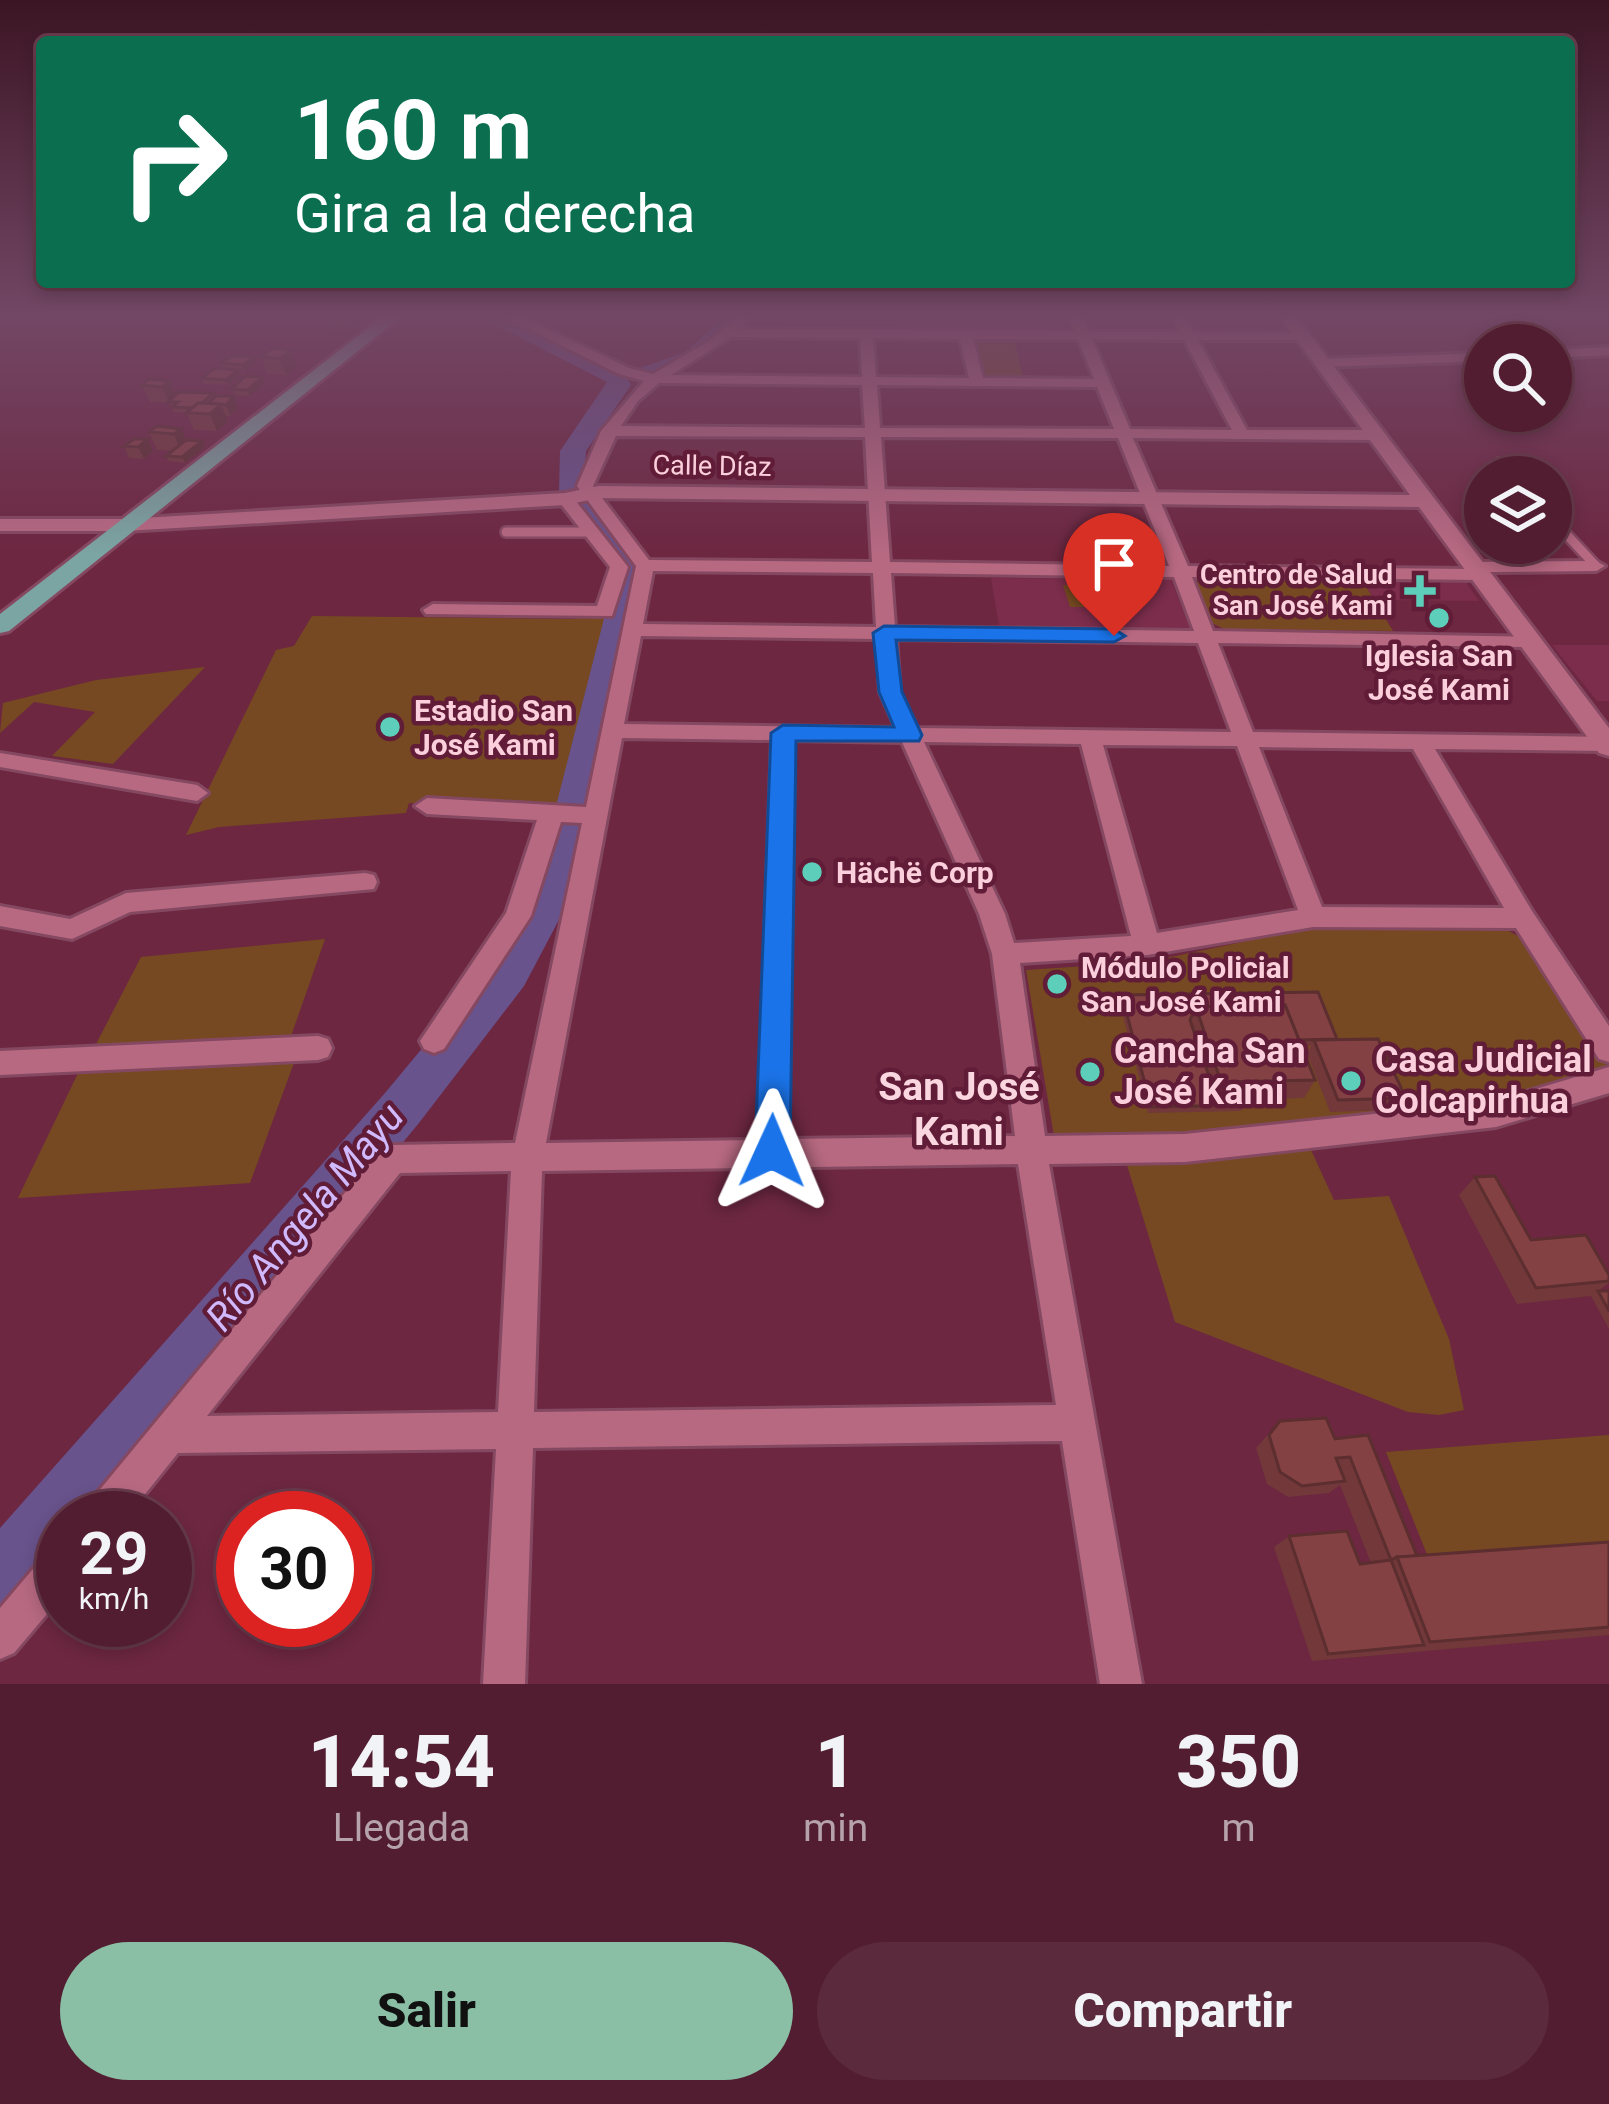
<!DOCTYPE html>
<html lang="es">
<head>
<meta charset="utf-8">
<style>
	body { margin:0; font-family:Roboto,sans-serif; background:#5c2a3d; color:#f1f3f6; height:100vh; display:flex; flex-direction:column; font-size:45px; white-space:nowrap }
	* { box-sizing:border-box; margin:0 }
	p { font-size:39px; color:#b5a2ab }
	.icon { flex:none; width:66px; height:66px; fill:none; stroke:currentColor; stroke-width:2; stroke-linecap:round; stroke-linejoin:round }
	.map { position:relative; height:1684px; overflow:hidden }
	.details { display:flex; flex-direction:column; background:#521d31; flex:1 }
	.details>* { flex:none }
	.hud { position:absolute; left:36px; top:36px; width:1539px; height:252px; border-radius:12px; box-shadow:0 6px 18px #0003,0 0 0 3px #683b4d; background:#0b6e4f; color:#fff; overflow:hidden }
	.buttons { position:absolute; left:1464px; top:324px; display:grid; gap:24px }
	.buttons a { display:grid; place-items:center; width:108px; height:108px; border-radius:50%; background:#521d31; box-shadow:0 6px 18px #0003,0 0 0 3px #683b4d; font-size:60px }
	.speed { position:absolute; left:36px; top:1491px; display:flex; gap:24px; font-size:60px; font-weight:700; text-align:center }
	.speed>* { display:grid; place-content:center; width:156px; height:156px; border-radius:50%; background:#521d31; box-shadow:0 6px 18px #0003,0 0 0 3px #683b4d; line-height:1 }
	.speed small { font-size:30px; font-weight:400 }
	.speed .limit { border:18px solid #d22; background:#fff; color:#111 }
	.pin { position:absolute; display:grid; place-items:center; width:102px; height:102px; color:#fff; margin:-123px -51px; border-radius:50% 50% 50% 0; rotate:-45deg; box-shadow:0 0 12px #0007 }
	.pin .icon { rotate:45deg }
	.me { position:absolute; width:132px; margin:-66px; rotate:1deg; stroke-linejoin:round; filter:drop-shadow(0 0 9px #0008) }
	.turn { display:flex; align-items:center; gap:42px; height:252px; padding:0 60px; font-size:54px }
	.turn .icon { width:156px; height:156px; stroke-width:2.5 }
	.turn b { display:block; font-size:84px; line-height:102px }
	.eta { display:flex; justify-content:space-evenly; align-items:center; height:204px; text-align:center }
	.eta b { font-size:72px; font-weight:800; line-height:84px }
	.action { display:flex; gap:24px; margin-top:auto; padding:24px 60px }
	.action a { flex:1; height:138px; border-radius:72px; background:#8abfa5; color:#111; font-size:48px; font-weight:800; line-height:138px; text-align:center }
	.action a+a { background:#5c2a3d; color:#f1f3f6 }
	.map>svg:first-child { display:block }
	.built { fill:#7b2d4b }
	.green { fill:#764922 }
	.lines { fill:none; stroke-linecap:round; stroke-linejoin:round }
	.canal { fill:#68538c; fill-rule:evenodd }
	.river { fill:#68538c; fill-rule:evenodd }
	.lane-far1-casing { stroke:#854861; stroke-width:10 }
	.lane-casing { stroke:#854861; stroke-width:14 }
	.street-casing { stroke:#854861; stroke-width:6 }
	.secondary-casing { stroke:#854861; stroke-width:6 }
	.primary-casing { stroke:#854861; stroke-width:6 }
	.lane-far1 { stroke:#b76982; stroke-width:8 }
	.lane { stroke:#b76982; stroke-width:9 }
	.street { fill:#b76982; fill-rule:evenodd }
	.secondary { fill:#b76982; fill-rule:evenodd }
	.primary { fill:#7ba5a2; fill-rule:evenodd }
	.wall { fill:#72383a }
	.shaded-wall { fill:#5c2e2f }
	.building { fill:#844143; stroke:#5c2e2f; stroke-width:3 }
	.route { fill:#1a73e8; stroke:#114b97; stroke-width:3 }
	.poi-dot { fill:#5cceba; stroke:#611c37; stroke-width:4.5 }
	.labels { text-anchor:middle; dominant-baseline:central; stroke-width:9; stroke-linejoin:round; paint-order:stroke }
	.far-street-label { font-size:27px; fill:#fbcfdb; stroke:#611c37 }
	.far-poi-label { font-size:27px; font-weight:bold; fill:#fbcfdb; stroke:#611c37; text-anchor:end }
	.poi-label { font-size:30px; font-weight:bold; fill:#fbcfdb; stroke:#611c37; text-anchor:start }
	.near-poi-label { font-size:36px; font-weight:bold; fill:#fbcfdb; stroke:#611c37; text-anchor:start }
	.near-neighbourhood-label { font-size:39px; font-weight:bold; fill:#fad7e0; stroke:#611c37 }
	.near-water-label { font-size:39px; font-style:italic; fill:#d0b9fd; stroke:#611c37 }
</style>
</head>
<body>
<div class="map">
<svg width="1609" height="1684" viewBox="0 0 1609 1684">
	<rect width="100%" height="100%" fill="#6d2741"/>
	<!-- built -->
	<g class="built">
		<polygon points="991,578 1171,580 1190,628 999,626"/>
		<polygon points="1362,580 1465,581 1479,601 1374,600"/>
		<polygon points="1552,645 1609,645 1609,701 1597,701"/>
	</g>
	<!-- green -->
	<g class="green">
		<polygon points="972,338 1014,338 1023,378 980,378"/>
		<polygon points="1206,579 1362,580 1393,631 1224,629 1210,622 1194,583"/>
		<polygon points="1063,585 1123,585 1132,607 1070,607"/>
		<polygon points="633,604 588,810 553,810 518,803 409,803 406,813 219,827 186,835 276,650 294,646 312,616 572,619 608,614 617,605"/>
		<polygon points="205,667 113,764 52,756 95,712 34,702 0,733 3,703 96,680"/>
		<polygon points="1319,926 1505,929 1518,936 1608,1067 1480,1102 1178,1135 1054,1136 1026,970 1147,962"/>
		<polygon points="325,939 290,1039 94,1048 141,957"/>
		<polygon points="295,1060 250,1183 18,1198 80,1069"/>
		<polygon points="1311,1150 1334,1200 1389,1196 1449,1339 1464,1410 1439,1415 1408,1412 1175,1322 1127,1165"/>
		<polygon points="1609,1435 1609,1543 1428,1557 1386,1452"/>
	</g>
	<g class="lines">
		<!-- canal -->
		<polygon class="canal" points="722,318 736,318 696,358 641,374 634,370 686,352"/>
		<!-- river -->
		<g class="river">
			<path d="M 482,318 C 491,318 503,317 512,319 C 538,325 622,361 631,385 L 586,451 L 583,496 L 590,497 L 647,567 L 595,802 L 589,811 L 576,815 L 563,811 L 557,802 L 617,568 L 570,509 L 569,499 L 559,492 L 560,451 L 607,382 Z"/>
			<polygon points="567,818 581,822 586,832 571,897 524,986 419,1123 91,1518 63,1518 63,1551 23,1600 0,1609 0,1528 385,1093 494,962 531,896 553,822"/>
		</g>
		<!-- lane-far1 casing -->
		<g class="lane-far1-casing">
			<g id="lane-far1">
				<polyline points="1551,389 1566,399"/>
				<polyline points="1499,461 1514,477"/>
			</g>
		</g>
		<!-- lane casing -->
		<g class="lane-casing">
			<g id="lane">
				<polyline points="1551,518 1596,566"/>
				<polyline points="506,532 590,532"/>
			</g>
		</g>
		<!-- street casing -->
		<g class="street-casing">
			<g id="street">
				<path d="M 507,318 L 524,318 L 629,368 L 653,374 L 709,341 L 736,318 L 749,318 L 740,329 L 1075,331 L 1070,318 L 1083,318 L 1088,332 L 1180,332 L 1173,318 L 1186,318 L 1193,332 L 1302,333 L 1307,334 L 1307,340 L 1198,340 L 1247,430 L 1376,430 L 1384,435 L 1376,440 L 1133,438 L 1188,566 L 1468,569 L 1469,563 L 1475,562 L 1596,561 L 1605,566 L 1596,571 L 1488,572 L 1487,579 L 1481,580 L 1192,577 L 1213,631 L 1537,637 L 1540,641 L 1530,647 L 1218,643 L 1253,732 L 1609,737 L 1607,751 L 1435,749 L 1532,911 L 1609,1026 L 1609,1062 L 1599,1059 L 1516,928 L 1313,927 L 1147,955 L 1020,963 L 1045,1136 L 1185,1134 L 1496,1101 L 1609,1067 L 1609,1093 L 1496,1127 L 1185,1162 L 1049,1164 L 1142,1684 L 1100,1684 L 1062,1441 L 533,1448 L 525,1684 L 483,1684 L 496,1449 L 178,1453 L 126,1518 L 83,1518 L 88,1504 L 381,1149 L 392,1145 L 515,1143 L 582,823 L 561,822 L 531,916 L 444,1049 L 434,1053 L 424,1049 L 420,1041 L 506,913 L 537,820 L 427,814 L 415,806 L 427,798 L 586,807 L 636,566 L 577,486 L 601,431 L 644,381 L 619,374 ZM 731,337 L 860,338 L 862,377 L 671,375 ZM 873,338 L 960,339 L 969,378 L 876,377 ZM 973,339 L 1078,339 L 1094,379 L 983,378 ZM 1092,339 L 1184,340 L 1232,430 L 1130,429 ZM 659,383 L 862,385 L 865,428 L 621,426 L 638,401 ZM 877,385 L 1097,387 L 1114,429 L 880,428 ZM 616,436 L 865,437 L 872,562 L 649,560 L 593,486 ZM 881,437 L 1118,438 L 1169,566 L 890,562 ZM 653,571 L 873,573 L 876,627 L 643,624 ZM 891,573 L 1174,577 L 1194,631 L 895,627 ZM 641,636 L 877,639 L 880,692 L 896,728 L 624,724 ZM 896,639 L 1198,643 L 1231,732 L 917,728 L 900,692 ZM 622,738 L 772,740 L 758,1140 L 546,1143 ZM 794,740 L 902,742 L 979,914 L 992,954 L 1015,1136 L 788,1139 ZM 924,742 L 1081,744 L 1131,936 L 1014,943 L 1005,914 ZM 1103,745 L 1237,746 L 1298,910 L 1157,933 ZM 1259,747 L 1413,749 L 1504,908 L 1322,907 ZM 1018,1164 L 1056,1405 L 534,1412 L 542,1171 ZM 511,1171 L 498,1412 L 207,1416 L 400,1173 Z"/>
				<polygon points="1609,347 1609,355 1551,358 1551,350"/>
				<polygon points="1485,353 1485,361 1322,367 1315,363 1322,359"/>
				<polygon points="565,494 571,495 628,567 612,616 426,614 423,610 433,604 597,606 610,567 557,499"/>
				<polygon points="0,753 197,785 208,793 197,801 0,767"/>
				<polygon points="365,873 374,875 377,882 374,889 130,912 72,939 0,926 0,906 70,919 126,893"/>
				<polygon points="318,1036 328,1039 332,1048 328,1057 318,1060 0,1075 0,1051"/>
				<polygon points="63,1544 63,1595 14,1653 0,1659 0,1608 49,1550"/>
			</g>
		</g>
		<!-- secondary casing -->
		<g class="secondary-casing">
			<polygon id="secondary" points="1281,318 1297,318 1609,728 1609,756 1599,753 1419,507 599,498 565,505 125,531 0,531 0,519 125,519 565,493 599,486 1410,495"/>
		</g>
		<!-- primary casing -->
		<g class="primary-casing">
			<polygon id="primary" points="381,318 399,318 9,631 0,633 0,614"/>
		</g>
		<!-- lane-far1 -->
		<use href="#lane-far1" class="lane-far1"/>
		<!-- lane -->
		<use href="#lane" class="lane"/>
		<!-- street -->
		<use href="#street" class="street"/>
		<!-- secondary -->
		<use href="#secondary" class="secondary"/>
		<!-- primary -->
		<use href="#primary" class="primary"/>
	</g>
	<!-- wall -->
	<g class="wall">
		<polygon points="326,318 357,318 358,323 353,331 330,330"/>
		<polygon points="272,348 297,367 286,375 267,374 261,357"/>
		<polygon points="257,362 245,371 223,369 221,363"/>
		<polygon points="240,376 229,385 204,384 202,378"/>
		<polygon points="262,377 264,383 250,396 234,395 232,389"/>
		<polygon points="170,381 176,395 234,396 238,408 230,416 226,416 228,421 217,431 194,430 187,413 174,412 169,403 150,402 142,385"/>
		<polygon points="157,426 186,440 202,441 205,447 185,463 169,461 166,456 172,451 157,450 149,432"/>
		<polygon points="148,439 153,451 144,459 129,458 124,446"/>
		<polygon points="1318,992 1337,1040 1406,1098 1396,1110 1330,1112 1307,1053 1311,1046 1301,1046 1315,1080 1304,1098 1242,1100 1244,1105 1241,1111 1148,1113 1119,1001 1122,995"/>
		<polygon points="1475,1177 1531,1240 1609,1275 1609,1283 1598,1291 1609,1291 1609,1329 1591,1296 1517,1304 1459,1195"/>
		<polygon points="1280,1421 1335,1439 1368,1435 1417,1556 1609,1542 1609,1635 1312,1661 1274,1547 1289,1536 1360,1564 1371,1563 1340,1485 1329,1493 1288,1497 1267,1484 1256,1448"/>
	</g>
	<!-- shaded-wall -->
	<g class="shaded-wall">
		<polygon points="349,318 357,318 358,323 353,331"/>
		<polygon points="291,350 297,367 286,375 280,359"/>
		<polygon points="255,357 257,362 245,371 243,365"/>
		<polygon points="238,370 240,376 229,385 226,380"/>
		<polygon points="262,377 264,383 250,396 248,390"/>
		<polygon points="170,381 177,397 170,403 162,387"/>
		<polygon points="234,396 238,408 230,416 226,405"/>
		<polygon points="221,404 228,421 217,431 210,414"/>
		<polygon points="181,429 189,446 181,452 174,434"/>
		<polygon points="148,439 153,451 144,459 138,447"/>
		<polygon points="202,441 205,447 185,463 182,457"/>
	</g>
	<!-- building -->
	<g class="building">
		<polygon points="272,348 291,350 280,359 261,357"/>
		<polygon points="234,355 255,357 243,365 221,363"/>
		<polygon points="215,368 238,370 226,380 202,378"/>
		<polygon points="245,376 262,377 248,390 232,389"/>
		<polygon points="149,379 170,381 162,387 142,385"/>
		<polygon points="179,392 213,393 202,403 198,403 193,408 172,407 178,402 168,402"/>
		<polygon points="216,396 234,396 226,405 208,403"/>
		<polygon points="198,403 221,404 210,414 186,413"/>
		<polygon points="157,426 181,429 174,434 149,432"/>
		<polygon points="134,439 148,439 138,447 124,446"/>
		<polygon points="186,440 202,441 182,457 166,456"/>
		<polygon points="1318,992 1337,1039 1299,1040 1285,1005 1196,1007 1190,1020 1215,1094 1241,1094 1244,1105 1151,1107 1122,995"/>
		<polygon points="1285,1005 1315,1080 1221,1082 1196,1007"/>
		<polygon points="1378,1039 1406,1098 1338,1100 1314,1040"/>
		<polygon points="1495,1176 1531,1240 1586,1235 1609,1275 1609,1281 1536,1288 1475,1177"/>
		<polygon points="1598,1291 1609,1291 1609,1311"/>
		<polygon points="1326,1418 1335,1439 1368,1435 1417,1556 1397,1557 1391,1560 1350,1457 1336,1458 1345,1481 1302,1486 1280,1472 1269,1435 1280,1421"/>
		<polygon points="1347,1531 1360,1564 1391,1560 1424,1645 1328,1654 1289,1536"/>
		<polygon points="1609,1542 1609,1627 1430,1642 1397,1557"/>
	</g>
	<!-- sky -->
	<linearGradient id="sky" x2="0" y2="1"><stop stop-color="#3c1524"/><stop offset="0.57" stop-color="#724765"/><stop offset="1" stop-color="#724765" stop-opacity="0"/></linearGradient>
	<rect width="1609" height="554" fill="url(#sky)"/>
	<!-- route -->
	<polygon class="route" points="884,626 1114,629 1125,636 1114,642 896,640 902,692 922,735 919,741 796,741 790,1151 785,1162 772,1167 760,1162 755,1151 771,733 783,725 894,727 879,692 873,633"/>
	<!-- markers -->
	<g class="poi-dot">
		<path d="M1414 573h12v12h12v12h-12v12h-12v-12h-12v-12h12z"/>
		<circle cx="1439" cy="618" r="12"/>
		<circle cx="390" cy="727" r="12"/>
		<circle cx="812" cy="872" r="12"/>
		<circle cx="1057" cy="984" r="12"/>
		<circle cx="1090" cy="1072" r="12"/>
		<circle cx="1351" cy="1081" r="12"/>
	</g>
	<g class="labels">
		<!-- far-street labels -->
		<g class="far-street-label">
			<text transform="translate(712 466) rotate(1)">Calle Díaz</text>
		</g>
		<!-- far-poi labels -->
		<g class="far-poi-label">
			<text x="1393" y="575">Centro de Salud<tspan x="1393" dy="31">San José Kami</tspan></text>
		</g>
		<!-- poi labels -->
		<g class="poi-label">
			<text x="1439" y="655" text-anchor="middle">Iglesia San<tspan x="1439" dy="34">José Kami</tspan></text>
			<text x="414" y="710">Estadio San<tspan x="414" dy="34">José Kami</tspan></text>
			<text x="836" y="872">Hächë Corp</text>
			<text x="1081" y="967">Módulo Policial<tspan x="1081" dy="34">San José Kami</tspan></text>
		</g>
		<!-- near-poi labels -->
		<g class="near-poi-label">
			<text x="1114" y="1051">Cancha San<tspan x="1114" dy="41">José Kami</tspan></text>
			<text x="1375" y="1060">Casa Judicial<tspan x="1375" dy="41">Colcapirhua</tspan></text>
		</g>
		<!-- near-neighbourhood labels -->
		<g class="near-neighbourhood-label">
			<text x="959" y="1087">San José<tspan x="959" dy="45">Kami</tspan></text>
		</g>
		<!-- near-water labels -->
		<g class="near-water-label">
			<text transform="translate(305 1217) rotate(-50)">Río Angela Mayu</text>
		</g>
	</g>
</svg>
<div class="buttons">
<a><svg class="icon" aria-label="search" viewBox="0 0 24 24"><circle cx="10" cy="10" r="6"/><path d="M15 15l6 6"/></svg></a>
<a><svg class="icon" aria-label="layers" viewBox="0 0 24 24"><path d="M12 4l9 5-9 5-9-5zM3 14l9 5 9-5"/></svg></a>
</div>
<div class="speed"><div>29<small>km/h</small></div><div class="limit">30</div></div>
<div class="pin" style="left:1114px;top:636px;background:#d93025"><svg class="icon" aria-label="arrive" viewBox="0 0 24 24"><path d="M6 21V4h12l-3 4 3 4H6"/></svg></div>
<svg class="me" style="left:772px;top:1151px" viewBox="-20 -20 40 40"><path d="M0-17L14 15 0 8-14 15z" fill="#1a73e8" stroke="#fff" stroke-width="4"/></svg>
<div class="hud">
<div class="turn"><svg class="icon" aria-label="right" viewBox="0 0 24 24"><path d="M7 20v-9h11M14 6l5 5-5 5"/></svg><div><b>160 m</b>Gira a la derecha</div></div>
</div>
</div>
<section class="details">
<div class="eta">
<div><b>14:54</b><p>Llegada</p></div>
<div><b>1</b><p>min</p></div>
<div><b>350</b><p>m</p></div>
</div>
<div class="action"><a>Salir</a><a>Compartir</a></div>
</section>
</body>
</html>
